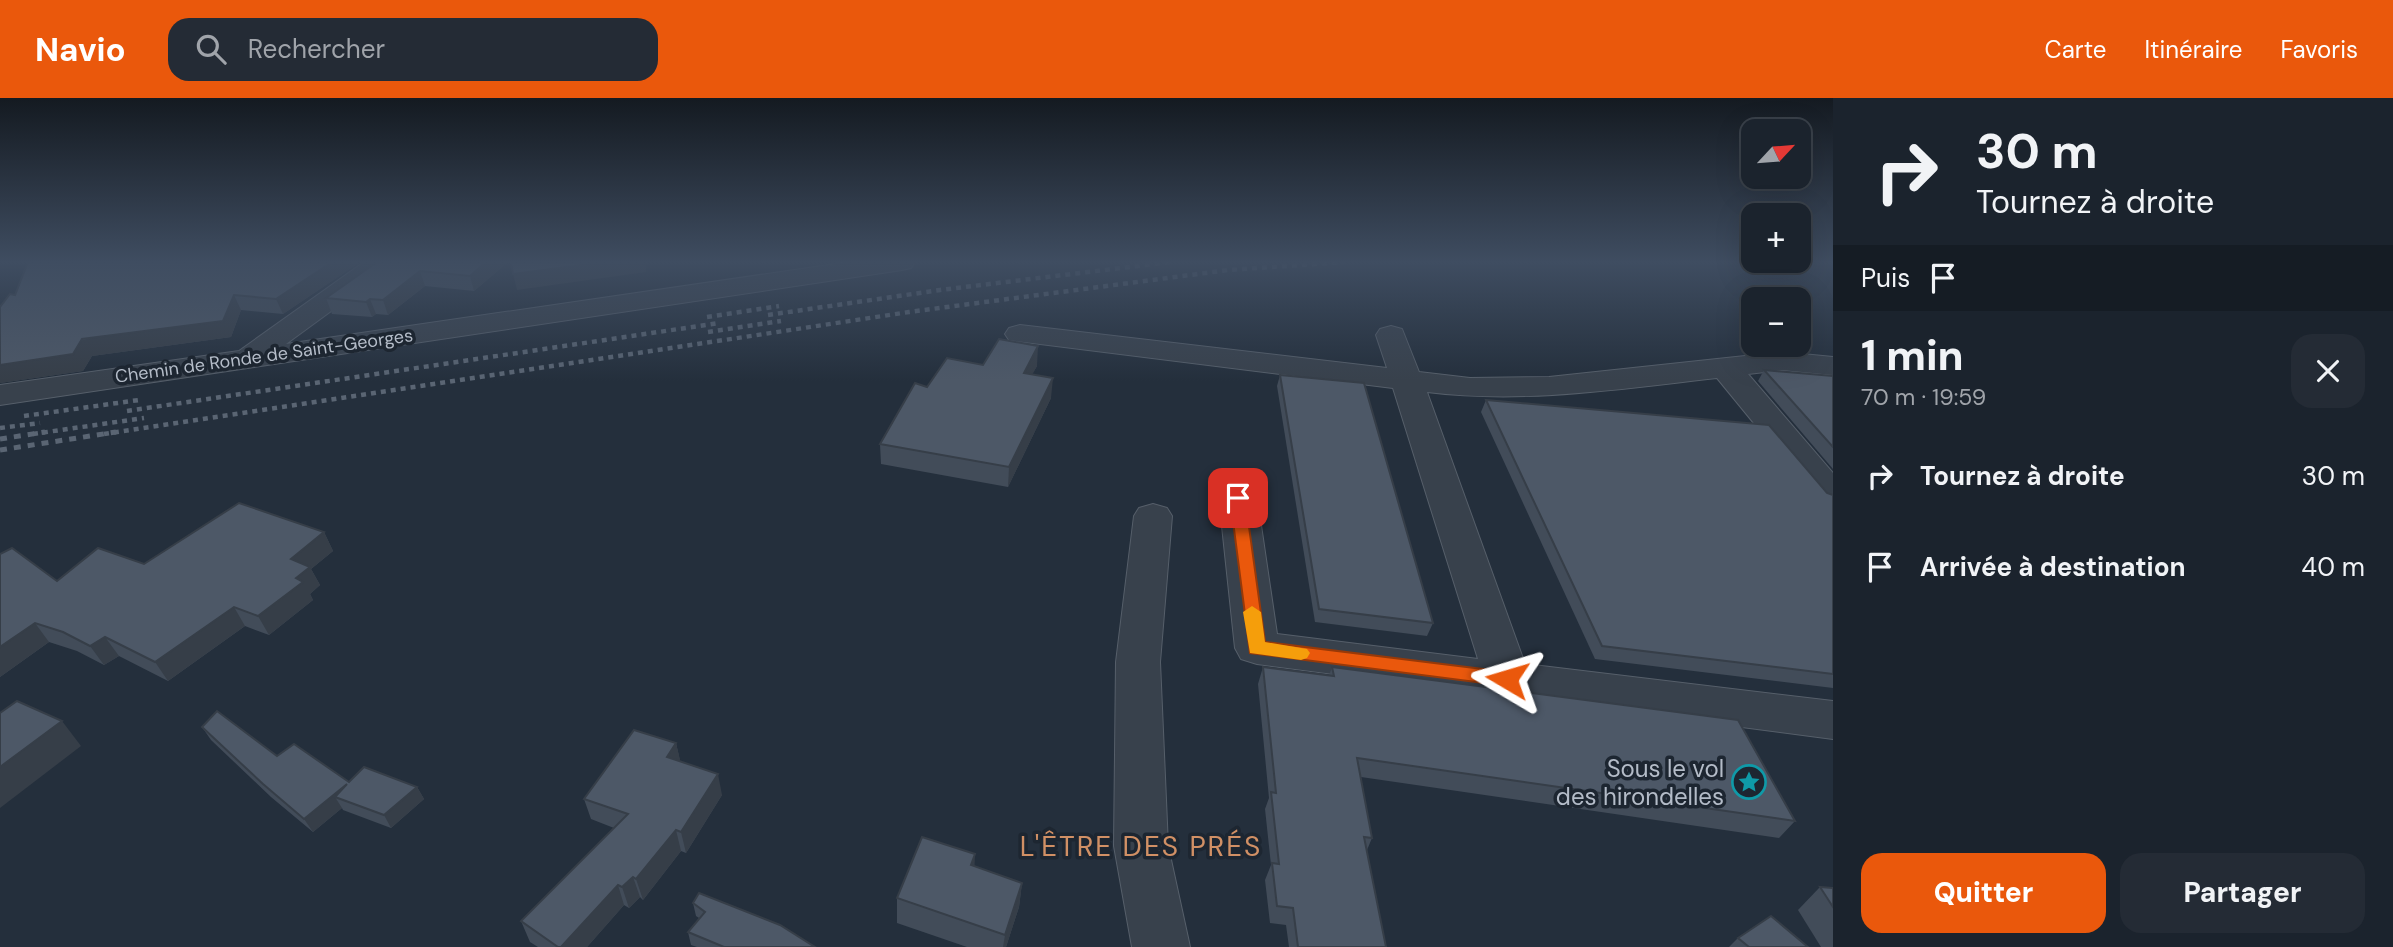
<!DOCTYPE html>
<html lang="fr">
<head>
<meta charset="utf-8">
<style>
	body { margin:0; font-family:"DM Sans",sans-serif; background:#242b35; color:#f1f3f6; height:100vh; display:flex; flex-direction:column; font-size:26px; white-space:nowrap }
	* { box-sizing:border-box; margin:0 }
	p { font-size:23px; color:#a0a4aa }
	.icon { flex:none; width:38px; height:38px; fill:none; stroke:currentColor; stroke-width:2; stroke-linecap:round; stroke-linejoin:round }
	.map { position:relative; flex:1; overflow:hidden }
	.sheet { display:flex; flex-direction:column; background:#1b232d; width:560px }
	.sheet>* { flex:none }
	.guide { background:#1b232d; color:#f1f3f6; overflow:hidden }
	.needle { width:46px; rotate:64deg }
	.controls { position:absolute; left:1741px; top:21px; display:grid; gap:14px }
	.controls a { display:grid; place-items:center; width:70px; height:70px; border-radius:14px; background:#1b232d; box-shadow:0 7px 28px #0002,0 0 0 2px #394049; font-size:35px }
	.pin { position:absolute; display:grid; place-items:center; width:60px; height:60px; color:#fff; margin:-30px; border-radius:14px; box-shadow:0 4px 10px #0006 }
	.me { position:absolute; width:77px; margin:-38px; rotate:277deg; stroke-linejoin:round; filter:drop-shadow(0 0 5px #0008) }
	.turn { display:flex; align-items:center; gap:24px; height:147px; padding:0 28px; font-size:32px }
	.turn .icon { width:91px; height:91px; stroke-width:2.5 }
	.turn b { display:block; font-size:49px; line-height:60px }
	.then { display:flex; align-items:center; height:66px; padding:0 28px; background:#0003; gap:14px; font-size:26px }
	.round { display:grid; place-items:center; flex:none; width:74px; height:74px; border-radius:21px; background:#242b35 }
	.headline { display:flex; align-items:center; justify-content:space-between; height:119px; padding:0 28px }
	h1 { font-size:42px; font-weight:800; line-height:52px }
	.button { display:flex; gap:14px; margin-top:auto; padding:14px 28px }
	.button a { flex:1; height:80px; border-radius:21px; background:#ea580c; color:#fff; font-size:28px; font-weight:800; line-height:80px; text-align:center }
	.button a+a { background:#242b35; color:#f1f3f6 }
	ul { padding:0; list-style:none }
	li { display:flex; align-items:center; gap:21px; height:91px; padding:0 28px }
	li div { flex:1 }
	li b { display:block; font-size:26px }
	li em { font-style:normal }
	header { display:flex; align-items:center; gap:42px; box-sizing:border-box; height:98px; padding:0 35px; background:#ea580c; color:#fff }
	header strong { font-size:33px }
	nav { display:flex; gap:38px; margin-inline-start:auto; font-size:24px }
	.search { width:490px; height:63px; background:#242b35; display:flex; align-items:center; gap:18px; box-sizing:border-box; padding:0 24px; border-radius:21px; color:#a0a4aa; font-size:26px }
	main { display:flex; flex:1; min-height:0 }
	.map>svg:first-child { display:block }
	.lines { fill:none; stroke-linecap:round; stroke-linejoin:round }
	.minor-casing { stroke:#565f6a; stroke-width:2 }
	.minor { fill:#38414c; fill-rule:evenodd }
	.rail-far1 { stroke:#5a6573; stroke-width:4.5; stroke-dasharray:5 5; stroke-linecap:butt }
	.rail { stroke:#5a6573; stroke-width:5; stroke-dasharray:7 7; stroke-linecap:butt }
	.wall { fill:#424c59 }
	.shaded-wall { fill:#363e48 }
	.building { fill:#4d5867; stroke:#363e48; stroke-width:2 }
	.route { fill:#ea580c; stroke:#983908; stroke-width:2 }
	.slow { fill:#f59e0b }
	.labels { text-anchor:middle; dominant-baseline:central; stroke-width:7; stroke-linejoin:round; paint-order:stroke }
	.far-street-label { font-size:18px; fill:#b4bcc8; stroke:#1d2631 }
	.near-poi-label { font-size:24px; fill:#b4bcc8; stroke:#1d2631; text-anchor:end }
	.near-neighbourhood-label { font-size:28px; letter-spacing:2px; fill:#d19065; stroke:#1d2631 }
</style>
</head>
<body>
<header>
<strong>Navio</strong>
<div class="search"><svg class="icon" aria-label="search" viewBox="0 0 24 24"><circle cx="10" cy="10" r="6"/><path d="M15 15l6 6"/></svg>Rechercher</div>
<nav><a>Carte</a><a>Itinéraire</a><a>Favoris</a></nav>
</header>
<main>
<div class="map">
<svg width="1833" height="849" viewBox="0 0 1833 849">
	<rect width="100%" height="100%" fill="#242f3c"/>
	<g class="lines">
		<!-- minor casing -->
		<g class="minor-casing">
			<g id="minor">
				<polygon points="364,164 394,164 390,170 286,246 849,164 915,164 911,170 902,172 0,307 0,287 239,253"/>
				<path d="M 1020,227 L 1387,270 L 1376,237 L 1380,231 L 1391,228 L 1402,231 L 1419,274 L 1470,280 L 1549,279 L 1782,254 L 1833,259 L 1833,277 L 1782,272 L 1748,276 L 1833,375 L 1833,409 L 1820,406 L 1717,280 C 1620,291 1524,306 1427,294 L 1525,566 L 1833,603 L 1833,641 L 1257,566 L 1241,561 L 1235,550 L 1219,400 L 1225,392 L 1238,389 L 1251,392 L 1257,400 L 1277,536 L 1478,561 L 1393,290 L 1009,242 L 1005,236 L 1009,230 Z"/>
				<polygon points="1153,406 1167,410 1172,418 1160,564 1168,748 1190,849 1132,849 1114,748 1116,564 1134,418 1139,410"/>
			</g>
		</g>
		<!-- minor -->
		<use href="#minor" class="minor"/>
		<!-- rail-far1 -->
		<g class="rail-far1">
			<polyline points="768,217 940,192 1170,164"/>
			<polyline points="707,219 779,208"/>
			<polyline points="708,234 781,223"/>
			<polyline points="127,313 719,225"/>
			<polyline points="24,318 139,302"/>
			<polyline points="0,330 40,325"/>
			<polyline points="33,336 144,320"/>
			<polyline points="104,336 909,214 1228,172 1344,164"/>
		</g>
		<!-- rail -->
		<g class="rail">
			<polyline points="0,341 45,334"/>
			<polyline points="0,352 116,334"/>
		</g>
	</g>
	<!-- wall -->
	<g class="wall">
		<polygon points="360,164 283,216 241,212 231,239 92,258 83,273 0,285 0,209 15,197"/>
		<polygon points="377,164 508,164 474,193 425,188 388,217 376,216 372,219 332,216 326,200"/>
		<polygon points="983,267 1037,268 1032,276 1051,300 1008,389 881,366 880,346 927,289"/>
		<polygon points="1764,272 1833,278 1833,371 1758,283"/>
		<polygon points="1280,277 1433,525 1427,538 1315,524 1277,288"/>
		<polygon points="1486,302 1833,397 1833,590 1595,561 1481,314"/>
		<polygon points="324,434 333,453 311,471 320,487 310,496 313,502 269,537 245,528 168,583 119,558 104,567 77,553 49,544 0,579 0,456 57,483 144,466"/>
		<polygon points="1263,569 1329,578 1332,569 1795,723 1779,740 1361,679 1372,740 1367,752 1386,849 1289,849 1286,827 1270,825 1265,782 1271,767 1265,711 1269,700 1258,586"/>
		<polygon points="202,629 349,684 417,689 424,701 391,730 343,712 342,710 313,734 271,699 211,642"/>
		<polygon points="676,645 680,663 722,697 686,755 681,753 643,802 640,799 629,810 624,807 587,849 538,849 530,844 521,823 614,730 591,721 584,701"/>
		<polygon points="975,769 1022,785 1019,809 1006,849 967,849 897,825 897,800"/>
		<polygon points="1820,789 1833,790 1833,849 1821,849 1798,812"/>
		<polygon points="693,805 815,849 697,849 691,847 688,834 699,820 696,818"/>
		<polygon points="1738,840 1808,849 1729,849"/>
	</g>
	<!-- shaded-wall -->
	<g class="shaded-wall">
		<polygon points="332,164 360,164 283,216 276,201"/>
		<polygon points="486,164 508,164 474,193 470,178"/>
		<polygon points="605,164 646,164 646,174 517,192 513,176"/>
		<polygon points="420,173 425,188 388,217 383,202"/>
		<polygon points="234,197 241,212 231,239 92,258 83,273 0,285 0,267"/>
		<polygon points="370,201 376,216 372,219 366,204"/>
		<polygon points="1038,248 1037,268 1022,295 1024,275"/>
		<polygon points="1053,280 1051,300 1008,389 1009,369"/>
		<polygon points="324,434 333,453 311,471 320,487 310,496 313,502 269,537 258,518 296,480 291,461"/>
		<polygon points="234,509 245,528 168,583 155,564"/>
		<polygon points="35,525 49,544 0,579 0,549"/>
		<polygon points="105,539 119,558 104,567 90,548"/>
		<polygon points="62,623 81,648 0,710 0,669"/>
		<polygon points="676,645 681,666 667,659"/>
		<polygon points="718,676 722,697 686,755 681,734"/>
		<polygon points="347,686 335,699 342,710 313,734 304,721"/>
		<polygon points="417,689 424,701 391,730 384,717"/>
		<polygon points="676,732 681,753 643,802 636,781"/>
		<polygon points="975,756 974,781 971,767"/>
		<polygon points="633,779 640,799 629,810 622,789"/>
		<polygon points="1022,785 1019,809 1006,849 1003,849 1005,837"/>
		<polygon points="618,787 624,807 587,849 561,849"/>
	</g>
	<!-- building -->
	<g class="building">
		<polygon points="28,164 332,164 276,201 234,197 223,223 82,241 73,256 0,267 0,209 10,196 15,197"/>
		<polygon points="377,164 486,164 470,178 420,173 383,202 370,201 366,204 326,200"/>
		<polygon points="511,164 605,164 513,176"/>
		<polygon points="999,241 1038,248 1024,275 1053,280 1009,369 880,346 915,285 927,289 947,260 983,267"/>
		<polygon points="1764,272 1833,278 1833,349"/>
		<polygon points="1280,277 1364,285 1433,525 1319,511"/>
		<polygon points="1486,302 1769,327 1827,395 1833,397 1833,576 1602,548"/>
		<polygon points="239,405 324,434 291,461 310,469 296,480 303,484 258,518 234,509 155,564 105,539 90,548 63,534 35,525 0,549 0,456 12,450 57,483 98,450 144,466"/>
		<polygon points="1263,569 1334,578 1332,569 1738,622 1795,723 1357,660 1372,740 1364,739 1386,849 1298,849 1293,810 1277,808 1272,765 1279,766 1271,694 1276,695"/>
		<polygon points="17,603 62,623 0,669 0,615"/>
		<polygon points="217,613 277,658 294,646 349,684 364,669 417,689 384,717 335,699 347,686 304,721 263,686 202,629"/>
		<polygon points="634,632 676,645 667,659 718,676 681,734 676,732 636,781 633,779 622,789 618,787 561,849 558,849 521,823 628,716 584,701"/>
		<polygon points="922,739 975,756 971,767 1022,785 1005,837 897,800"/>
		<polygon points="1820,789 1833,790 1833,809"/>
		<polygon points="699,795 780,827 815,849 724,849 688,834 705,814 693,805"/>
		<polygon points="1771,818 1808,849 1749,849 1738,840"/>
	</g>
	<!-- sky -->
	<linearGradient id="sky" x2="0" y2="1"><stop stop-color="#141a21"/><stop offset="0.58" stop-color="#3f4d61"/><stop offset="1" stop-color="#3f4d61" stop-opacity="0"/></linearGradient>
	<rect width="1833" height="283" fill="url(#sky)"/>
	<!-- route -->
	<polygon class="route" points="1238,396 1245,400 1265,544 1507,574 1514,576 1517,581 1514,586 1507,588 1250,555 1230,400"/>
	<!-- slow -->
	<polygon class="slow" points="1252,508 1261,514 1265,544 1307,551 1310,555 1307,560 1301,562 1250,555 1243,514"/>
	<!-- icons -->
	<defs>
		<g id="sight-ring" transform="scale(1.75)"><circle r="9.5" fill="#1d2631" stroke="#0f9aa8" stroke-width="1.5"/><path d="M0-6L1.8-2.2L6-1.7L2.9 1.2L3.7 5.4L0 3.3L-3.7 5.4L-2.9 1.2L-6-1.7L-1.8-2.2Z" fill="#0f9aa8"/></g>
	</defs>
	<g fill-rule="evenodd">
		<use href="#sight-ring" x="1749" y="684"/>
	</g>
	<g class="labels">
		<!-- far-street labels -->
		<g class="far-street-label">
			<text transform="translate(264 258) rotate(-8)">Chemin de Ronde de Saint-Georges</text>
		</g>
		<!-- near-poi labels -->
		<g class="near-poi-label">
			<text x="1724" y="670">Sous le vol<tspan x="1724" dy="28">des hirondelles</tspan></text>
		</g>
		<!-- near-neighbourhood labels -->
		<g class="near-neighbourhood-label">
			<text x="1141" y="748">L'ÊTRE DES PRÉS</text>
		</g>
	</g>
</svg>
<div class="controls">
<a><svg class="needle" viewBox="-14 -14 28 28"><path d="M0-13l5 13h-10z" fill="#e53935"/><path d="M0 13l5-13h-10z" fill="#a0a4aa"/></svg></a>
<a>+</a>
<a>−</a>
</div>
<div class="pin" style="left:1238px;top:400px;background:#d93025"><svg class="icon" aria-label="arrive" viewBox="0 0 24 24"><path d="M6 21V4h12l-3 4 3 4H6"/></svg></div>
<svg class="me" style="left:1507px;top:581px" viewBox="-20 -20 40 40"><path d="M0-17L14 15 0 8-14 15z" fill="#ea580c" stroke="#fff" stroke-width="4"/></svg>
</div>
<section class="sheet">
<div class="guide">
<div class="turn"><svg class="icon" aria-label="right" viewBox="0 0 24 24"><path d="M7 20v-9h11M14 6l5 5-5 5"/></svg><div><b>30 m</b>Tournez à droite</div></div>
<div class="then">Puis<svg class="icon" aria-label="arrive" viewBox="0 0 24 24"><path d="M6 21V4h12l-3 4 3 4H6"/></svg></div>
</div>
<div class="headline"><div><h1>1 min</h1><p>70 m · 19:59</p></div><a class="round"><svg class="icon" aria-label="close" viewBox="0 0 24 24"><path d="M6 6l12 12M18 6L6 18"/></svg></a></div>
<ul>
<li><svg class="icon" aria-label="right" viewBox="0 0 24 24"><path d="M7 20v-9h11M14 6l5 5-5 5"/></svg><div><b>Tournez à droite</b></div><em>30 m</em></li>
<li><svg class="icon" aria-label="arrive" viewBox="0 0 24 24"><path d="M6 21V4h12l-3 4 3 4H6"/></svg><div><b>Arrivée à destination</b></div><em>40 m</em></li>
</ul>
<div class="button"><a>Quitter</a><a>Partager</a></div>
</section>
</main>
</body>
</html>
